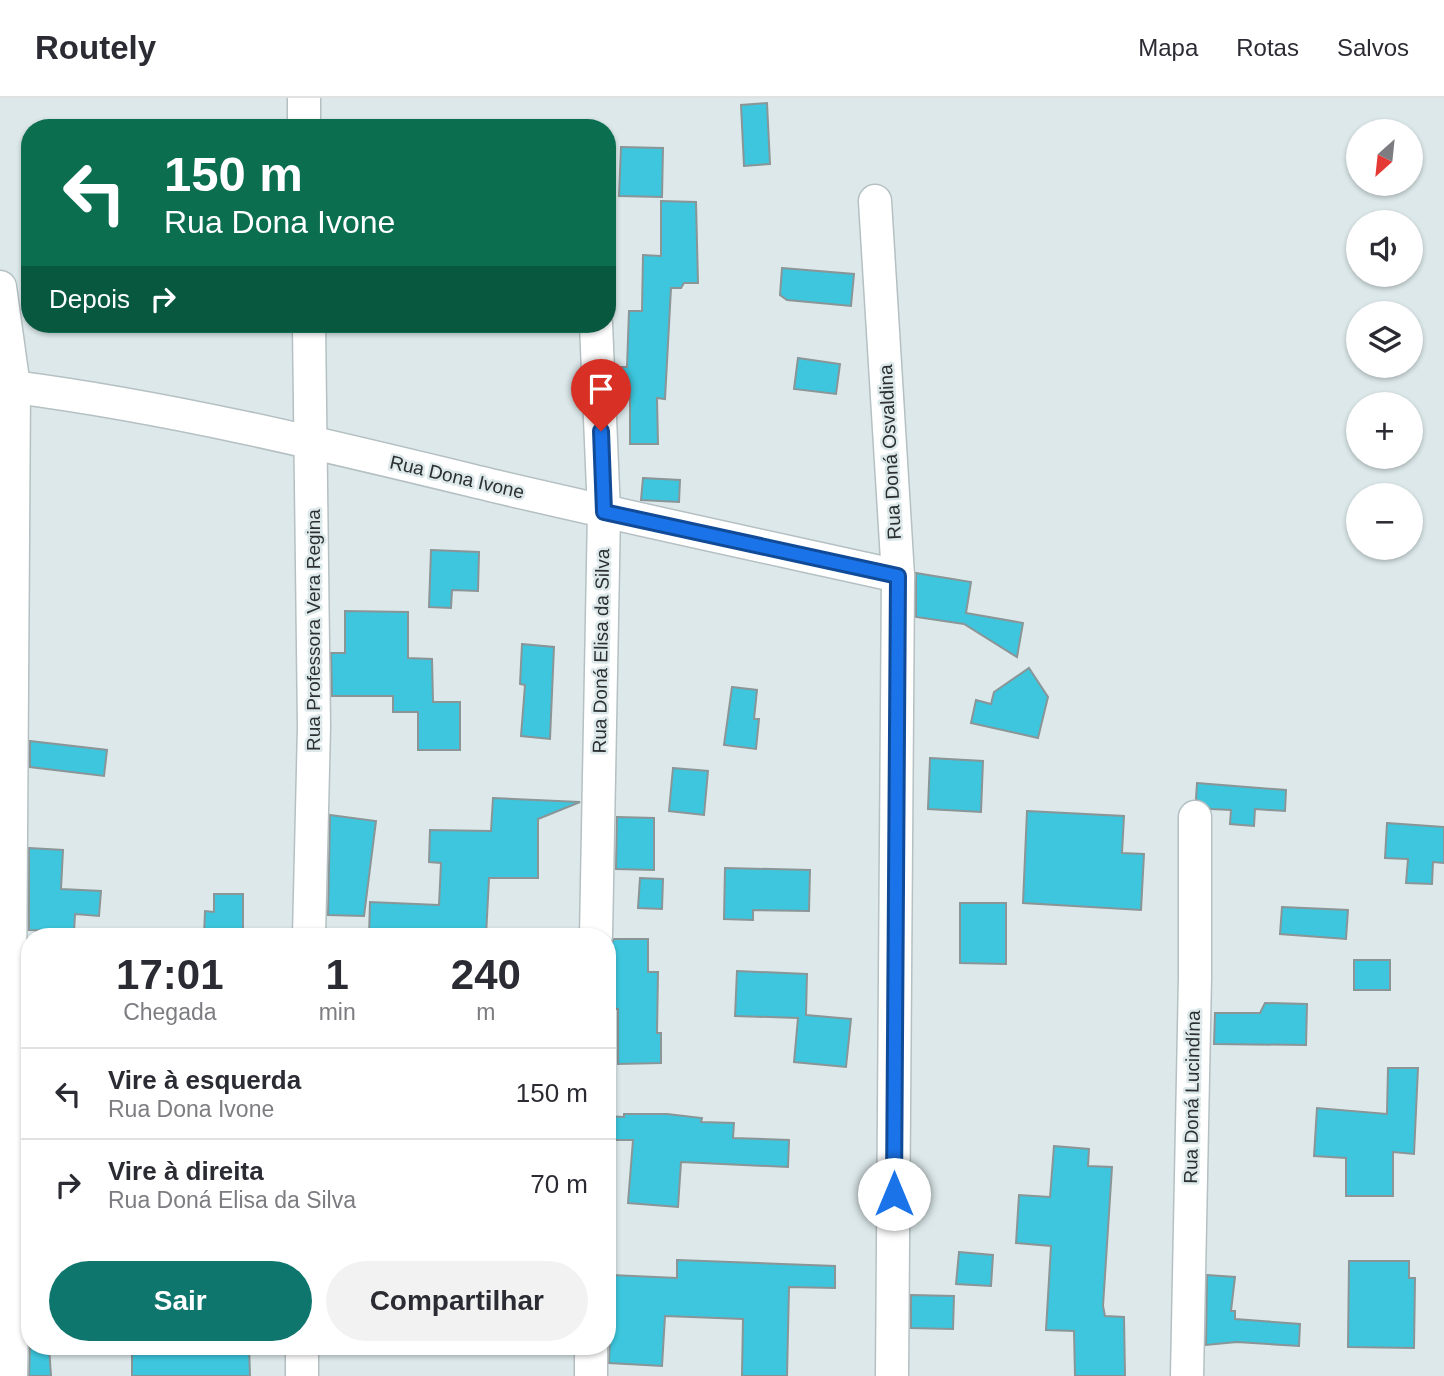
<!DOCTYPE html>
<html lang="pt">
<head>
<meta charset="utf-8">
<style>
	body { margin:0; font-family:Arial,sans-serif; background:#f2f2f3; color:#2b2b33; height:100vh; display:flex; flex-direction:column; font-size:26px; white-space:nowrap }
	* { box-sizing:border-box; margin:0 }
	p { font-size:23px; color:#7c7c81 }
	.icon { flex:none; width:38px; height:38px; fill:none; stroke:currentColor; stroke-width:2; stroke-linecap:round; stroke-linejoin:round }
	.map { position:relative; flex:1; overflow:hidden }
	.drawer { position:absolute; left:21px; top:830px; width:595px; height:427px; display:flex; flex-direction:column; background:#fff; border-radius:28px; box-shadow:0 2px 5px #0004 }
	.drawer>* { flex:none }
	.guide { position:absolute; left:21px; top:21px; width:595px; height:214px; border-radius:28px; box-shadow:0 2px 5px #0004; background:#0b6e4f; color:#fff; overflow:hidden }
	.needle { width:46px; rotate:207deg }
	.controls { position:absolute; left:1346px; top:21px; display:grid; gap:14px }
	.controls a { display:grid; place-items:center; width:77px; height:77px; border-radius:50%; background:#fff; box-shadow:0 2px 5px #0004; font-size:35px }
	.pin { position:absolute; display:grid; place-items:center; width:60px; height:60px; color:#fff; margin:-72px -30px; border-radius:50% 50% 50% 0; rotate:-45deg; box-shadow:0 0 7px #0007 }
	.pin .icon { rotate:45deg }
	.me { position:absolute; width:77px; margin:-38px; rotate:0deg; stroke-linejoin:round; filter:drop-shadow(0 0 5px #0008) }
	.turn { display:flex; align-items:center; gap:24px; height:147px; padding:0 28px; font-size:32px }
	.turn .icon { width:91px; height:91px; stroke-width:2.5 }
	.turn b { display:block; font-size:49px; line-height:60px }
	.then { display:flex; align-items:center; height:66px; padding:0 28px; background:#0003; gap:14px; font-size:26px }
	.eta { display:flex; justify-content:space-evenly; align-items:center; height:119px; text-align:center }
	.eta b { font-size:42px; font-weight:700; line-height:49px }
	.button { display:flex; gap:14px; margin-top:auto; padding:14px 28px }
	.button a { flex:1; height:80px; border-radius:42px; background:#0f766e; color:#fff; font-size:28px; font-weight:700; line-height:80px; text-align:center }
	.button a+a { background:#f2f2f3; color:#2b2b33 }
	ul { padding:0; list-style:none }
	li { display:flex; align-items:center; gap:21px; height:91px; padding:0 28px; border-top:2px solid #e1e1e2 }
	li div { flex:1 }
	li b { display:block; font-size:26px }
	li em { font-style:normal }
	header { display:flex; align-items:center; gap:42px; box-sizing:border-box; height:98px; padding:0 35px; background:#fff; border-bottom:2px solid #e1e1e2 }
	header strong { font-size:33px }
	nav { display:flex; gap:38px; margin-inline-start:auto; font-size:24px }
	.map>svg:first-child { display:block }
	.building { fill:#3dc6dd; stroke:#8a9597; stroke-width:2 }
	.lines { fill:none; stroke-linecap:round; stroke-linejoin:round }
	.street-casing { stroke:#b5c0c3; stroke-width:35 }
	.street { stroke:#fff; stroke-width:32 }
	.route-casing { stroke:#114b97; stroke-width:18 }
	.route { stroke:#1a73e8; stroke-width:12 }
	.labels { text-anchor:middle; dominant-baseline:central; stroke-width:5; stroke-linejoin:round; paint-order:stroke }
	.street-label { font-size:19px; fill:#2c3031; stroke:#dce8ea }
</style>
</head>
<body>
<header>
<strong>Routely</strong>
<nav><a>Mapa</a><a>Rotas</a><a>Salvos</a></nav>
</header>
<div class="map">
<svg width="1444" height="1278" viewBox="0 0 1444 1278">
	<rect width="100%" height="100%" fill="#dce8ea"/>
	<!-- building -->
	<g class="building">
		<polygon points="767,5 770,66 744,68 741,7"/>
		<polygon points="621,49 663,50 662,99 619,98"/>
		<polygon points="661,103 696,104 698,185 684,185 681,190 671,190 665,301 657,300 658,346 630,346 630,299 617,298 618,269 627,269 629,213 642,213 643,157 661,158"/>
		<polygon points="782,170 854,176 851,208 787,202 780,197"/>
		<polygon points="798,260 840,266 836,296 794,291"/>
		<polygon points="643,380 680,382 679,404 641,402"/>
		<polygon points="431,452 479,454 478,493 452,492 451,510 429,509"/>
		<polygon points="916,475 971,484 966,515 1023,525 1017,559 964,526 916,519"/>
		<polygon points="345,513 408,514 408,560 432,561 433,604 460,604 460,652 418,652 418,614 393,614 393,598 332,598 331,555 345,555"/>
		<polygon points="522,546 554,549 550,641 521,638 525,587 520,586"/>
		<polygon points="1029,570 1048,599 1038,640 971,625 976,602 991,606 994,594"/>
		<polygon points="732,589 757,592 754,621 759,621 756,651 724,647"/>
		<polygon points="30,643 107,652 104,678 30,669"/>
		<polygon points="930,660 983,663 981,714 928,711"/>
		<polygon points="673,670 708,673 704,717 669,713"/>
		<polygon points="1197,685 1286,692 1285,713 1255,711 1254,728 1230,726 1231,712 1211,711 1196,701"/>
		<polygon points="493,700 580,704 538,721 538,780 489,780 486,838 369,838 370,804 439,807 441,765 429,764 430,732 491,733"/>
		<polygon points="1027,713 1124,718 1122,755 1144,756 1141,812 1023,805"/>
		<polygon points="330,717 376,723 364,818 328,817"/>
		<polygon points="617,719 654,720 654,772 616,771"/>
		<polygon points="1387,725 1444,729 1444,765 1433,764 1432,786 1406,785 1408,761 1385,760"/>
		<polygon points="29,750 63,752 61,791 101,793 99,818 75,816 74,834 29,832"/>
		<polygon points="725,770 810,772 809,813 753,812 753,822 724,821"/>
		<polygon points="640,780 663,781 662,811 638,810"/>
		<polygon points="214,796 243,796 243,838 204,838 205,813 214,814"/>
		<polygon points="960,805 1006,805 1006,866 960,865"/>
		<polygon points="1282,809 1348,812 1346,841 1280,836"/>
		<polygon points="614,841 648,841 648,874 658,874 657,935 661,935 661,965 618,966 618,911 607,911 607,852"/>
		<rect x="1354" y="862" width="36" height="30"/>
		<polygon points="737,873 807,876 806,917 851,921 846,969 794,964 798,920 735,918"/>
		<polygon points="1265,905 1307,906 1306,947 1214,946 1215,915 1260,915"/>
		<polygon points="1388,970 1418,970 1414,1056 1393,1054 1393,1098 1346,1098 1346,1060 1314,1058 1317,1010 1387,1016"/>
		<polygon points="624,1016 667,1016 702,1020 701,1024 734,1025 733,1040 789,1042 788,1069 681,1064 678,1109 628,1105 633,1042 607,1042 607,1018 624,1019"/>
		<polygon points="1054,1048 1089,1051 1088,1068 1112,1069 1103,1208 1105,1218 1124,1219 1125,1278 1075,1278 1074,1233 1046,1232 1051,1148 1016,1145 1019,1097 1050,1099"/>
		<polygon points="959,1154 993,1157 991,1188 956,1186"/>
		<polygon points="677,1162 835,1168 835,1190 789,1189 787,1278 742,1278 743,1221 665,1218 662,1268 609,1265 612,1177 677,1180"/>
		<polygon points="1349,1163 1409,1163 1409,1180 1415,1180 1414,1250 1348,1249"/>
		<polygon points="1207,1177 1235,1179 1231,1213 1235,1213 1235,1221 1300,1226 1299,1248 1237,1244 1206,1247"/>
		<polygon points="911,1197 954,1198 953,1231 911,1230"/>
		<polygon points="30,1248 49,1248 51,1278 29,1278"/>
		<polygon points="132,1248 249,1248 250,1278 132,1278"/>
	</g>
	<g class="lines">
		<!-- street casing -->
		<g class="street-casing">
			<g id="street">
				<polyline points="304,0 304,30"/>
				<polyline points="875,103 898,478 892,1278"/>
				<polyline points="0,189 14,289 9,1037 13,1161 11,1278"/>
				<polyline points="596,226 604,414 596,838"/>
				<path d="M 14,289 C 175,310 333,349 490,387 C 626,419 762,448 898,478"/>
				<polyline points="309,838 314,629 309,226"/>
				<polyline points="591,1248 591,1278"/>
				<polyline points="302,1278 302,1248"/>
				<polyline points="1187,1278 1195,879 1195,719"/>
			</g>
		</g>
		<!-- street -->
		<use href="#street" class="street"/>
	</g>
	<g class="lines">
		<!-- route casing -->
		<g class="route-casing">
			<polyline id="route" points="601,333 604,414 898,478 894,1096"/>
		</g>
		<!-- route -->
		<use href="#route" class="route"/>
	</g>
	<g class="labels">
		<!-- street labels -->
		<g class="street-label">
			<text transform="translate(890 354) rotate(-93)">Rua Doná Osvaldina</text>
			<text transform="translate(457 379) rotate(13)">Rua Dona Ivone</text>
			<text transform="translate(313 532) rotate(-90)">Rua Professora Vera Regina</text>
			<text transform="translate(601 553) rotate(-89)">Rua Doná Elisa da Silva</text>
			<text transform="translate(1192 999) rotate(-89)">Rua Doná Lucindína</text>
		</g>
	</g>
</svg>
<div class="controls">
<a><svg class="needle" viewBox="-14 -14 28 28"><path d="M0-13l5 13h-10z" fill="#e53935"/><path d="M0 13l5-13h-10z" fill="#7c7c81"/></svg></a>
<a><svg class="icon" aria-label="sound" viewBox="0 0 24 24"><path d="M4 9h4l5-4v14l-5-4H4zM17 9q2 3 0 6"/></svg></a>
<a><svg class="icon" aria-label="layers" viewBox="0 0 24 24"><path d="M12 4l9 5-9 5-9-5zM3 14l9 5 9-5"/></svg></a>
<a>+</a>
<a>−</a>
</div>
<div class="pin" style="left:601px;top:333px;background:#d93025"><svg class="icon" aria-label="arrive" viewBox="0 0 24 24"><path d="M6 21V4h12l-3 4 3 4H6"/></svg></div>
<svg class="me" style="left:894px;top:1096px" viewBox="-20 -20 40 40"><circle r="19" fill="#fff"/><path d="M0-13L10 11 0 6-10 11z" fill="#1a73e8"/></svg>
<div class="guide">
<div class="turn"><svg class="icon" aria-label="left" viewBox="0 0 24 24"><path d="M17 20v-9H6M10 6l-5 5 5 5"/></svg><div><b>150 m</b>Rua Dona Ivone</div></div>
<div class="then">Depois<svg class="icon" aria-label="right" viewBox="0 0 24 24"><path d="M7 20v-9h11M14 6l5 5-5 5"/></svg></div>
</div>
<section class="drawer">
<div class="eta">
<div><b>17:01</b><p>Chegada</p></div>
<div><b>1</b><p>min</p></div>
<div><b>240</b><p>m</p></div>
</div>
<ul>
<li><svg class="icon" aria-label="left" viewBox="0 0 24 24"><path d="M17 20v-9H6M10 6l-5 5 5 5"/></svg><div><b>Vire à esquerda</b><p>Rua Dona Ivone</p></div><em>150 m</em></li>
<li><svg class="icon" aria-label="right" viewBox="0 0 24 24"><path d="M7 20v-9h11M14 6l5 5-5 5"/></svg><div><b>Vire à direita</b><p>Rua Doná Elisa da Silva</p></div><em>70 m</em></li>
</ul>
<div class="button"><a>Sair</a><a>Compartilhar</a></div>
</section>
</div>
</body>
</html>
